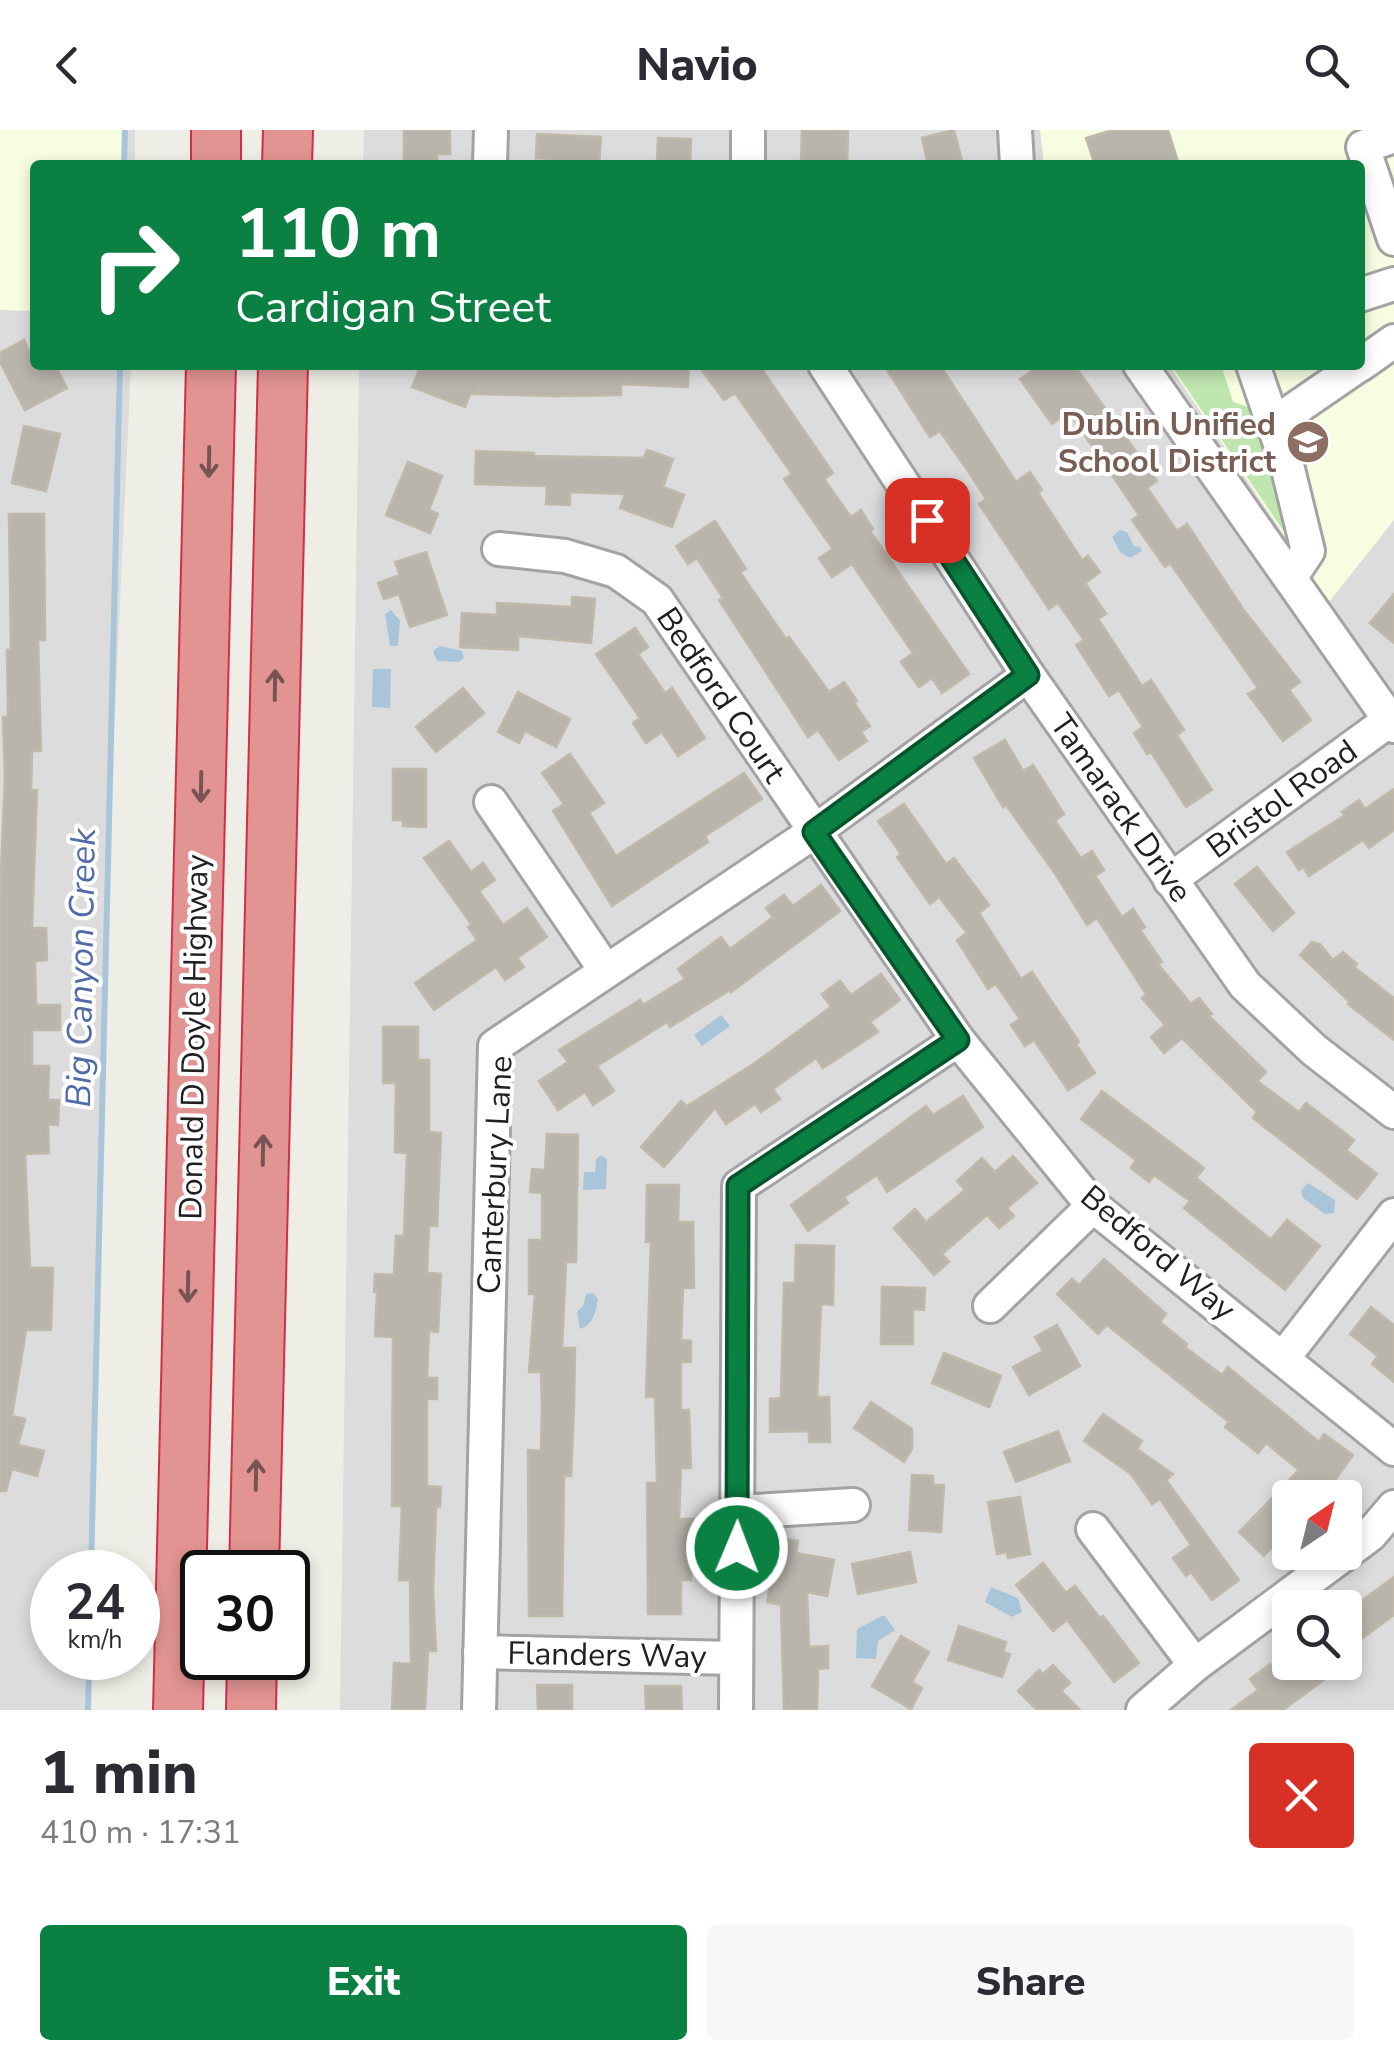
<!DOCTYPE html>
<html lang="en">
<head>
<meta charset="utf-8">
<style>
	body { margin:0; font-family:"Nunito Sans",sans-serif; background:#f7f7f7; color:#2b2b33; height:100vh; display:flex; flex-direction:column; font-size:38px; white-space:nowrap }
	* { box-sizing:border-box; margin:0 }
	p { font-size:32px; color:#7c7c81 }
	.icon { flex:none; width:55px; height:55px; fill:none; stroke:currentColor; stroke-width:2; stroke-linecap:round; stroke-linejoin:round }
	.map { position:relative; height:1580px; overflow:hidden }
	.drawer { display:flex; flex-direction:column; background:#fff; flex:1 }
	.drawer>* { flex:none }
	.guide { position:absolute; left:30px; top:30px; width:1335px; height:210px; border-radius:10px; box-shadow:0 5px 15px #0003; background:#0b8043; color:#fff; overflow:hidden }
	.needle { width:65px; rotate:35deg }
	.controls { position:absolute; left:1272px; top:1350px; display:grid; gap:20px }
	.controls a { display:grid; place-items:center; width:90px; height:90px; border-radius:10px; background:#fff; box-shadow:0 5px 15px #0003; font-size:50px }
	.speed { position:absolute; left:30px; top:1420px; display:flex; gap:20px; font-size:50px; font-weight:700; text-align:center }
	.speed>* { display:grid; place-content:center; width:130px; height:130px; border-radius:50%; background:#fff; box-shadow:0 5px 15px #0003; line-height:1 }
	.speed small { font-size:25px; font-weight:400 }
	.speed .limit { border:5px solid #111; border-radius:15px; background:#fff; color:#111 }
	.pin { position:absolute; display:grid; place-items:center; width:85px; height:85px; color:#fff; margin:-42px; border-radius:20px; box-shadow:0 5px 15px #0006 }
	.me { position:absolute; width:110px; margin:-55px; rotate:1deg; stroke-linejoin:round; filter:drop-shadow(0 0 8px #0008) }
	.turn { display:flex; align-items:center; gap:35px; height:210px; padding:0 40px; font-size:45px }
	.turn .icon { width:130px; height:130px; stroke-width:2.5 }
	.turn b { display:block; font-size:70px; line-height:85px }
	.round { display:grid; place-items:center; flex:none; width:105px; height:105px; border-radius:10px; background:#f7f7f7 }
	.summary { display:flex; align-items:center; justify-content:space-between; height:170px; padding:0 40px }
	h1 { font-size:60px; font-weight:800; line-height:75px }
	.button { display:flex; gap:20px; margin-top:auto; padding:20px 40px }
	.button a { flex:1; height:115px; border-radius:10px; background:#0b8043; color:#fff; font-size:40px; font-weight:800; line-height:115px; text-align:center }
	.button a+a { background:#f7f7f7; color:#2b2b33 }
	header { display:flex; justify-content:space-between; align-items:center; height:130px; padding:0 40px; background:#fff; font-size:45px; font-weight:800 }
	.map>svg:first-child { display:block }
	.residential { fill:#dddcdc; fill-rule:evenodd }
	.education { fill:#f7fde1 }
	.grass { fill:#bfe6af }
	.water { fill:#a9c5da }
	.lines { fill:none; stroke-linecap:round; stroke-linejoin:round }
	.stream { stroke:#a9c5da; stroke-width:6 }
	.building { fill:#b9b4ac; stroke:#c0b8a9; stroke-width:2.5 }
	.minor-casing { stroke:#a3a3a3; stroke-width:38 }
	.highway-casing { stroke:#d12f45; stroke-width:52 }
	.minor { stroke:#fff; stroke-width:32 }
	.highway { stroke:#e29492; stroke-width:48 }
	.oneway { stroke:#775453 }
	.route-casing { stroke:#07532c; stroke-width:25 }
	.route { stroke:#0b8043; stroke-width:18 }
	.labels { text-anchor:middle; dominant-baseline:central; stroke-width:8; stroke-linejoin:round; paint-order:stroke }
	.education-label { font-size:32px; font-weight:bold; fill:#785e54; stroke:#fff; text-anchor:end }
	.street-label { font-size:32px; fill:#1f1f1f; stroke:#fff }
	.water-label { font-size:35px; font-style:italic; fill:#516ba9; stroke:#fff }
</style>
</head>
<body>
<header><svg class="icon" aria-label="back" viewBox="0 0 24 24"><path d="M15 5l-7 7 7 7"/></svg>Navio<svg class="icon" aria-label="search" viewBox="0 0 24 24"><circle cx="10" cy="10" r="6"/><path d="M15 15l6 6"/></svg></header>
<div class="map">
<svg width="1394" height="1580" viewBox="0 0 1394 1580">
	<rect width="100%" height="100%" fill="#efeee6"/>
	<!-- residential -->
	<g class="residential">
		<polygon points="0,0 135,0 135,35 35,35 35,235 131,235 104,820 88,1442 52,1442 52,1528 86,1528 85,1580 0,1580"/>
		<path d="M 364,0 L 1394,0 L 1394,1580 L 340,1580 L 359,235 L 1360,235 L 1360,35 L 363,35 ZM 1290,1368 L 1345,1368 L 1345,1422 L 1290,1422 ZM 1290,1478 L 1345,1478 L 1345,1532 L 1290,1532 Z"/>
	</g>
	<!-- education -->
	<g class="education">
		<polygon points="0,0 123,0 123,35 35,35 35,181 0,180"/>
		<polygon points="1040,0 1394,0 1394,390 1329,472 1169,235 1360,235 1360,35 1044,35"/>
	</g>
	<!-- grass -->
	<polygon class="grass" points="1171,235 1221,235 1233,272 1257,280 1291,412"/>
	<!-- water -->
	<g class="water">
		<polygon points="1120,400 1127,402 1134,416 1140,417 1142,421 1130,428 1120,422 1112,407"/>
		<polygon points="391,480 400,491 398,516 390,516 385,484"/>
		<polygon points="440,516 462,521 464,528 459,532 438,531 434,525 434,520"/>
		<polygon points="373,539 391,539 390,578 372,577"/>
		<polygon points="721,885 730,896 702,916 694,905"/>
		<polygon points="601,1025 607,1029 606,1059 583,1060 584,1042 595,1042 596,1029"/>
		<polygon points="1308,1053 1335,1070 1334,1083 1325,1084 1303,1068 1301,1061"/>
		<path d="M 593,1163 L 598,1169 C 596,1181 593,1196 580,1199 L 577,1182 L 583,1176 L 586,1164 Z"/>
		<polygon points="991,1457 1018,1468 1022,1482 1012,1487 985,1472"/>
		<polygon points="884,1485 895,1500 878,1511 876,1529 856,1528 857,1499"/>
	</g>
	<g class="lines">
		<!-- stream -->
		<g class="stream">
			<polyline points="124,35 125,0"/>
			<polyline points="91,1442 120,235"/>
			<polyline points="88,1580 89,1528"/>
		</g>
	</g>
	<!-- building -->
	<g class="building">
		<polygon points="404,0 450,0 450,24 437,24 437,35 404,35"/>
		<polygon points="802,0 848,0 847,35 801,34"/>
		<polygon points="954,0 963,35 928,35 922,8"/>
		<polygon points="1113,0 1168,0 1179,35 1095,35 1086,8"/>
		<polygon points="537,4 601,7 599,35 551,35 551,29 536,28"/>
		<polygon points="658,8 691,9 690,35 657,35"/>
		<polygon points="24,210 35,235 55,235 67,258 25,280 0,232 0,223"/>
		<polygon points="421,235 689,235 688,257 621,254 621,265 554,266 479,264 479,255 476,264 470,264 465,277 412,257"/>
		<polygon points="698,235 759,235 833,343 824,349 851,387 861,380 873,399 870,401 969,544 942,563 932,548 919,557 901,532 913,523 852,434 832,447 819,428 833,419 784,349 792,344 735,263 724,270"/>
		<polygon points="884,235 940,235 1016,352 1030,342 1042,360 1038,363 1082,430 1088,426 1100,442 1085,453 1106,484 1098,489 1142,556 1151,550 1184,600 1177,605 1212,660 1186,677 1151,622 1147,624 1134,603 1143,597 1119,560 1109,566 1076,515 1084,510 1058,473 1049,479 979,374 986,369 968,341 940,301 930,307"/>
		<polygon points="1041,235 1074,235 1157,351 1147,358 1177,401 1187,394 1243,479 1300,552 1289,560 1311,590 1283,611 1248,564 1258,558 1170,433 1165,437 1132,390 1139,385 1069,282 1052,294 1020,249"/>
		<polygon points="24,296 60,304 46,361 12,353"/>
		<polygon points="647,320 673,329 663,357 684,365 672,397 620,378 625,364 570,362 570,375 546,374 547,356 475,354 476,321 534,323 534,326 644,328"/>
		<polygon points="408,332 442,346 429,380 438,384 430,403 386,385"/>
		<polygon points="9,384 44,384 45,510 38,510 41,621 32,621 31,660 37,660 32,798 46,798 47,830 35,831 36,875 60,875 60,900 32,900 32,936 49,936 48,970 59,970 58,995 48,994 49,1023 25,1024 30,1138 53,1138 51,1200 26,1200 12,1286 25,1289 18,1315 44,1321 37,1346 12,1339 6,1361 0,1361 0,765 5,647 3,587 8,587 7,520 11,520"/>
		<polygon points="715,391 746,439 740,442 786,509 789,507 829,562 844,552 857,571 854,573 870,596 861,602 867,611 839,630 818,600 808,607 719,470 723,468 697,428 688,434 676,416"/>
		<polygon points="426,422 447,485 410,497 399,464 384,469 378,453 400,445 395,432"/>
		<polygon points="1394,464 1394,513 1370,493"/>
		<polygon points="572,467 595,469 591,513 518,506 518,520 460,517 462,483 497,485 497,473 572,477"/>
		<polygon points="635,498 648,517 638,524 665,563 672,558 705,608 678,626 662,602 646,613 633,593 640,588 596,524"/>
		<polygon points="463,558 484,583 436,622 416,597"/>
		<polygon points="518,562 570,589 556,617 525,601 519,613 498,602"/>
		<polygon points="1005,610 1023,641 1033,635 1064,684 1055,691 1081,728 1092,721 1104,740 1095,746 1122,787 1133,779 1145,797 1140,800 1162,832 1158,834 1191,874 1199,868 1212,884 1209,886 1266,942 1257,951 1299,982 1306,973 1354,1010 1346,1020 1377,1044 1357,1069 1253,988 1257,982 1182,908 1164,923 1151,907 1165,895 1142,868 1146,864 1097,788 1087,795 1056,745 1006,675 1003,677 974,628"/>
		<polygon points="570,624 604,673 589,683 616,726 744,643 762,669 705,706 708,712 612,776 553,681 564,674 542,643"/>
		<polygon points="393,639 426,639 426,697 403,696 403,690 393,690"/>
		<polygon points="1394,659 1394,700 1369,718 1363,710 1309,746 1303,737 1299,740 1287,722 1345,685 1342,682 1359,670 1365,679"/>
		<polygon points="904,674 946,734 954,728 989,775 979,783 1021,849 1032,842 1079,912 1076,914 1095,943 1068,960 1034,910 1025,916 1011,895 1020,889 996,854 988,859 957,810 967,803 939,767 930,774 897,727 901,724 878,691"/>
		<polygon points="449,711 471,742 483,733 495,750 479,761 503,795 527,778 547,807 517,828 524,837 505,850 496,837 434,880 415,853 477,810 468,797 472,795 424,728"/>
		<polygon points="1257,737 1294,783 1273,801 1235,754"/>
		<polygon points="821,755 840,781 731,862 730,860 670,897 667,892 597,936 614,961 593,975 585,962 558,980 539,951 568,932 559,920 640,870 643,875 685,849 678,839 721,807 730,819 773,787 766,778 784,765 793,776"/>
		<polygon points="1312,812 1320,814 1333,830 1343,822 1357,834 1354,837 1394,868 1394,910 1348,874 1350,872 1300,825"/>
		<polygon points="881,844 900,870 870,892 878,902 823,938 816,928 773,959 780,969 761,982 755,974 726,994 715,978 664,1037 641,1017 681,971 687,976 755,933 831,877 822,864 840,851 851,865"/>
		<polygon points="383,897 418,897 418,930 429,930 429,1002 441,1003 437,1096 429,1096 427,1143 441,1144 438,1202 429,1201 427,1248 437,1248 437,1269 427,1269 427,1356 441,1357 440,1377 436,1377 433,1461 436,1521 428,1521 425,1580 392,1580 394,1533 411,1534 410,1450 399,1450 402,1376 392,1376 393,1207 375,1206 377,1162 374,1162 375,1144 394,1145 396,1106 404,1106 407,1023 395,1022 396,953 383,953"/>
		<polygon points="1102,961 1204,1038 1196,1048 1264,1104 1271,1109 1287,1090 1320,1116 1285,1160 1184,1078 1190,1071 1154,1045 1149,1052 1131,1038 1136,1030 1081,989"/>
		<polygon points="963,966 983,997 887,1062 877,1045 844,1067 848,1073 808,1101 791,1075 926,976 933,985"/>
		<polygon points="547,1004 578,1005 576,1132 566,1132 562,1218 575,1218 574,1276 571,1346 564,1345 562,1486 529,1486 528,1320 541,1321 542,1276 541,1242 529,1242 535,1164 529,1164 529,1110 542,1110 542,1063 530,1062 532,1039 545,1040"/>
		<polygon points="1013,1026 1037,1053 1007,1078 1014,1086 999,1098 987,1085 942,1124 949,1132 934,1145 894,1098 915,1079 926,1092 965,1060 957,1051 982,1028 995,1042"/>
		<polygon points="647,1055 679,1055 678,1092 693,1092 694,1158 683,1158 681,1210 691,1211 691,1232 681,1232 681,1280 689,1280 691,1338 681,1338 679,1389 693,1389 691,1450 681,1450 681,1484 648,1484 647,1353 657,1353 655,1267 646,1267 651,1112 646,1112"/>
		<polygon points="796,1115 834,1116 833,1175 821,1174 817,1267 829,1267 830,1312 809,1312 809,1301 770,1302 770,1269 781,1268 784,1153 795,1153"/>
		<polygon points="1104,1129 1166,1184 1160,1192 1187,1214 1185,1217 1222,1245 1228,1237 1319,1312 1324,1304 1353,1325 1335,1350 1343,1356 1335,1368 1316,1368 1290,1349 1299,1340 1266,1313 1258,1323 1225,1297 1229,1292 1107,1195 1098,1204 1057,1164 1072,1149 1079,1155"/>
		<polygon points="882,1157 925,1158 924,1180 913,1179 913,1214 881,1214"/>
		<polygon points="1371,1177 1394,1195 1394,1252 1372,1234 1378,1226 1350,1204"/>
		<polygon points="1057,1195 1080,1236 1029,1265 1013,1237 1043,1221 1035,1207"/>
		<polygon points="944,1223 1001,1246 989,1277 932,1253"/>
		<polygon points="871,1272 912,1299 912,1319 904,1332 854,1298"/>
		<polygon points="1103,1284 1142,1311 1137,1319 1173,1344 1166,1350 1239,1450 1212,1470 1191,1442 1186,1446 1173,1428 1191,1415 1160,1369 1152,1374 1131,1344 1084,1311"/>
		<polygon points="1058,1301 1070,1331 1016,1352 1004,1322"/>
		<polygon points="912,1345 933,1346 933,1355 944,1355 941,1402 909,1400"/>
		<polygon points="1290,1350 1290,1399 1264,1426 1239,1402"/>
		<polygon points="1020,1367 1030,1424 1008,1428 1007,1422 997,1424 988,1372"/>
		<polygon points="778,1408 798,1411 796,1423 834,1430 827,1466 807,1462 809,1517 828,1516 828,1538 818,1539 817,1580 784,1580 781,1475 767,1472"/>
		<polygon points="910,1422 916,1452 858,1464 852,1434"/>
		<polygon points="1043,1433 1066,1463 1075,1456 1100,1488 1103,1486 1139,1533 1114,1552 1067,1490 1053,1501 1016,1455"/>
		<polygon points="1394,1447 1394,1485 1345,1521 1345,1483"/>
		<polygon points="959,1496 1006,1512 1003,1522 1010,1524 1002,1547 948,1530"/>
		<polygon points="901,1506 929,1522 912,1552 922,1558 911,1579 872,1556"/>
		<polygon points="1294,1532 1348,1532 1283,1580 1231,1580 1258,1560 1250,1549 1270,1534 1278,1545"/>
		<polygon points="1053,1535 1070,1553 1061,1561 1080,1580 1037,1580 1018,1561 1039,1540 1043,1544"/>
		<polygon points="537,1555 572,1555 572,1580 538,1580"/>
		<polygon points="645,1556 681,1556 682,1580 646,1580"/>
	</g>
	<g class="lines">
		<!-- minor casing -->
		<g class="minor-casing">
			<g id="minor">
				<polyline points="1015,0 1017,35"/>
				<polyline points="1394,6 1363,17 1394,109"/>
				<polyline points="490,35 491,0"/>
				<polyline points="748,35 748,0"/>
				<polyline points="1360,165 1394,154"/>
				<polyline points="825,235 1028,545 1245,855 1314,920 1394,982"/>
				<polyline points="1140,235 1394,596"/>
				<polyline points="1253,235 1286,331 1308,421 1290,448"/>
				<polyline points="1360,235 1394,211"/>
				<polyline points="1273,294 1359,235"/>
				<polyline points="499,419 565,426 616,441 657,470 958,910 1093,1076 1394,1319"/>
				<polyline points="491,672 606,841"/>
				<polyline points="1170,750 1394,587"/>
				<polyline points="990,1176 1093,1076"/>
				<polyline points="1284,1227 1394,1085"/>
				<polyline points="738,1382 853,1375"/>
				<polyline points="1093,1399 1195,1535"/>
				<polyline points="480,1522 734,1528"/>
				<polyline points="479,1580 495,916 814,702 1028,545"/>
				<polyline points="736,1580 739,1056 958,910"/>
				<polyline points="1143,1580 1195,1535 1370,1405 1394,1377"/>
			</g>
		</g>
		<!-- highway casing -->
		<g class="highway-casing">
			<g id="highway">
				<polyline points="216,35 216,0"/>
				<polyline points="287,35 288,0"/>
				<polyline points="254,1442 283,235"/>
				<polyline points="178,1580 211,235"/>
				<polyline points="251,1580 252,1528"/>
			</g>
		</g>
		<!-- minor -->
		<use href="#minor" class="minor"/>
		<!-- highway -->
		<use href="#highway" class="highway"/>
	</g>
	<!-- one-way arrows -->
	<defs><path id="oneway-shaft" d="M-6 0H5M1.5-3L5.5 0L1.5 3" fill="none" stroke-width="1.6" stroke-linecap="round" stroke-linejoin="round" transform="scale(2.5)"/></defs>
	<g class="oneway">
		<use href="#oneway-shaft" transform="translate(209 332) rotate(91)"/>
		<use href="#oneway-shaft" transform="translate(275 555) rotate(-89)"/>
		<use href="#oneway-shaft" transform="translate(201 657) rotate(91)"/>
		<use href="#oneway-shaft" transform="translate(263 1020) rotate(-89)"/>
		<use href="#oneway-shaft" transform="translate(188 1157) rotate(91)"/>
		<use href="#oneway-shaft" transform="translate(256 1345) rotate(-89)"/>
	</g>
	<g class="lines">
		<!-- route casing -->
		<g class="route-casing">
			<polyline id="route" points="737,1418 738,1056 958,910 814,702 1028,545 927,390"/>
		</g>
		<!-- route -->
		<use href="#route" class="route"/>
	</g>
	<!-- icons -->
	<defs>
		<g id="school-disc" transform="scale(2.25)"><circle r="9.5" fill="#8d6e63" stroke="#fff"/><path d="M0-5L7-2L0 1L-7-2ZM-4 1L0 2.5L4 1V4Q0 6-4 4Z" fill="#fff"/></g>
	</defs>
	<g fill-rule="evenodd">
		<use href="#school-disc" x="1308" y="312"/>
	</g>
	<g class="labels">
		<!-- education labels -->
		<g class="education-label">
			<text x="1276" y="294">Dublin Unified<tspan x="1276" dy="37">School District</tspan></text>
		</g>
		<!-- street labels -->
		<g class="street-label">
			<text transform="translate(721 565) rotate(56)">Bedford Court</text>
			<text transform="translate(1282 669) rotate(-36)">Bristol Road</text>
			<text transform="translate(1121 678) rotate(55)">Tamarack Drive</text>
			<text transform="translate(194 907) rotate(-89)">Donald D Doyle Highway</text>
			<text transform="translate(495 1045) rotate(-87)">Canterbury Lane</text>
			<text transform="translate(1158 1123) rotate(40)">Bedford Way</text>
			<text transform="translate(607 1525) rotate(1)">Flanders Way</text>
		</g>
		<!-- water labels -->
		<g class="water-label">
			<text transform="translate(81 838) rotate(-89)">Big Canyon Creek</text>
		</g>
	</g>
</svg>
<div class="controls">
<a><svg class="needle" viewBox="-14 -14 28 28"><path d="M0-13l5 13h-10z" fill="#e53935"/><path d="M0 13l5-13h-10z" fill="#7c7c81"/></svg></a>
<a><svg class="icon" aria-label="search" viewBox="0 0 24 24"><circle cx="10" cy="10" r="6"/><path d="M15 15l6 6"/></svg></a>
</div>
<div class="speed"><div>24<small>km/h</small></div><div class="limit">30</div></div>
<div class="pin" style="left:927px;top:390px;background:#d93025"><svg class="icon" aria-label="arrive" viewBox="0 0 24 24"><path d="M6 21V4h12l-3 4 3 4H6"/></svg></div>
<svg class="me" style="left:737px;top:1418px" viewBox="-20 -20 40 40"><circle r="17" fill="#0b8043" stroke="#fff" stroke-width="3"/><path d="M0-11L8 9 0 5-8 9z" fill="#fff"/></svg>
<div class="guide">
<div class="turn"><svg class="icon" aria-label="right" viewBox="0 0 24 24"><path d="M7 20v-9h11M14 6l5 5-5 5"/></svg><div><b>110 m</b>Cardigan Street</div></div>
</div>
</div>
<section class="drawer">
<div class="summary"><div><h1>1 min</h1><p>410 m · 17:31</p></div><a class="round" style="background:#d93025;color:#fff"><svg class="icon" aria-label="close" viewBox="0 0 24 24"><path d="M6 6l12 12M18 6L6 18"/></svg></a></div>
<div class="button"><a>Exit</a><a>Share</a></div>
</section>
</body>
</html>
